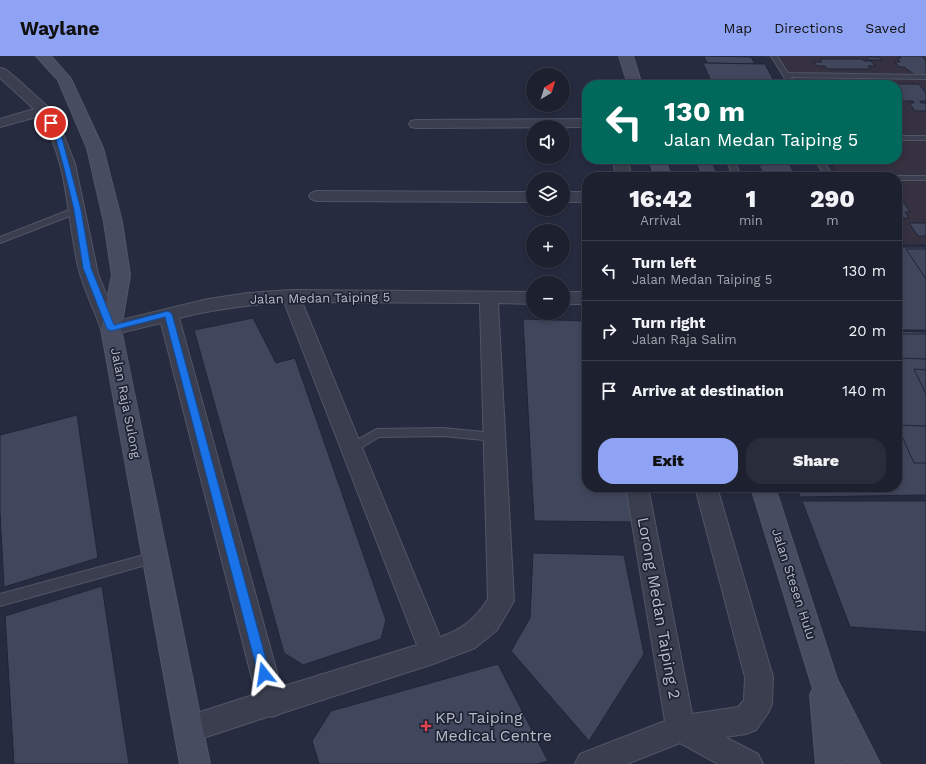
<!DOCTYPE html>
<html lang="en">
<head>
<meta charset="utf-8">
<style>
	body { margin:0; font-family:"Work Sans",sans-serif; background:#292d3b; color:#f1f3f6; height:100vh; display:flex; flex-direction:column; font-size:15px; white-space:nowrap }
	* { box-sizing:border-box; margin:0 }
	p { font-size:13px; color:#a0a3aa }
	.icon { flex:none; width:22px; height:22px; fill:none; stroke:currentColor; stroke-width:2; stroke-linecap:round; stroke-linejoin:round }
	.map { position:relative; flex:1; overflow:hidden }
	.drawer { position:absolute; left:582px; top:116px; width:320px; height:320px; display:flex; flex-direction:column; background:#1c202f; border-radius:16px; box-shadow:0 2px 6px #0003,0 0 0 1px #3a3e4b }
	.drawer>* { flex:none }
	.guide { position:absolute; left:582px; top:24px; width:320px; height:84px; border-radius:16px; box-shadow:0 2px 6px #0003,0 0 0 1px #3a3e4b; background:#00695c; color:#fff; overflow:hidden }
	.needle { width:26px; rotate:38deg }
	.buttons { position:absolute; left:526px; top:12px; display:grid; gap:8px }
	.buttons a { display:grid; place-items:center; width:44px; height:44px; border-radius:50%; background:#1c202f; box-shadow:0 2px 6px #0003,0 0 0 1px #3a3e4b; font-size:20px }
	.pin { position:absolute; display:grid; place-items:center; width:34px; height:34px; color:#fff; margin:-17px; border:2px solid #fff; border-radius:50%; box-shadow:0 1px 4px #0007 }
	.me { position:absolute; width:44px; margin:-22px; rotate:345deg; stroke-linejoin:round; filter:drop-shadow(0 0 3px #0008) }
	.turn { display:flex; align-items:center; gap:14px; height:84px; padding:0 16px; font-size:18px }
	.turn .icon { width:52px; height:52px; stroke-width:2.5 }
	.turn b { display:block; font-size:28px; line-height:34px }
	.eta { display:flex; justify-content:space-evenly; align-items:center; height:68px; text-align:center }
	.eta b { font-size:24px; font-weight:800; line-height:28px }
	.button { display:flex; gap:8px; margin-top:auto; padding:8px 16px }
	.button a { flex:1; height:46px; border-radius:16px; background:#8fa3f5; color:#111; font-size:16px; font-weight:800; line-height:46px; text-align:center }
	.button a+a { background:#292d3b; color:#f1f3f6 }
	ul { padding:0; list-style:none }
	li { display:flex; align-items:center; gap:12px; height:60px; padding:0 16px; border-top:1px solid #3a3e4b }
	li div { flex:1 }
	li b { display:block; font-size:15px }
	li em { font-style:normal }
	header { display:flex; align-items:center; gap:24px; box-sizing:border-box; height:56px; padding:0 20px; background:#8fa3f5; color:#111 }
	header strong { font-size:19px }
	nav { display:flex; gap:22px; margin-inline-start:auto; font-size:14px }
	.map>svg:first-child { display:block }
	.medical { fill:#363140 }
	.building { fill:#40465c; stroke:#202536 }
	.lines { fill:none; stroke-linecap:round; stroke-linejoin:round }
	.lane-casing { stroke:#515666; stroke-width:2 }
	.street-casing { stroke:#515666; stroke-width:2 }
	.secondary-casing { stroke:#515666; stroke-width:2 }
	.lane { fill:#3a3e4f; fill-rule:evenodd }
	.street { fill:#3a3e4f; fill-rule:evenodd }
	.secondary { fill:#484c61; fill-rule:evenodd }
	.route { fill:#1a73e8; stroke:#114b97 }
	.health-dot { fill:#e0444e; stroke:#1e2334; stroke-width:1.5 }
	.labels { text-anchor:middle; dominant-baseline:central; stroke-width:3.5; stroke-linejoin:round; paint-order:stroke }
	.street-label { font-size:13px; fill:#b6bac9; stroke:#1e2334 }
	.near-street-label { font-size:16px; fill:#b6bac9; stroke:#1e2334 }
	.near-poi-label { font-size:16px; fill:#b6bac9; stroke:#1e2334; text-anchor:start }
</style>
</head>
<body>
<header>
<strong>Waylane</strong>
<nav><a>Map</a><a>Directions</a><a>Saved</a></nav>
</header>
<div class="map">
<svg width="926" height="708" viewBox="0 0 926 708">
	<rect width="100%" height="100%" fill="#262b3f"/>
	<!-- medical -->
	<polygon class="medical" points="764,0 926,0 926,188 897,188 897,121 839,121 829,103 897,103 897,29 788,29 775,4"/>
	<!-- building -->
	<g class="building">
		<polygon points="704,0 751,1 755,8 707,7"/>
		<polygon points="899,0 922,0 926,5 926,19 915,19 904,11 899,11 895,6 900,6 897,2 901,2"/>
		<polygon points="866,1 879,1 882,4 869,4"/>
		<polygon points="820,3 862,3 864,5 871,5 875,10 868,10 871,13 827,13 825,10 817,10 814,6 822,6"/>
		<polygon points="703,7 765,8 774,25 711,25"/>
		<polygon points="816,28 919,28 926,37 926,45 920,45 921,47 926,47 926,55 915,55 909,47 914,47 913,45 897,45 897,29 817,29"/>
		<polygon points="760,103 787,103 796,121 764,121 759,109 763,109"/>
		<polygon points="696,106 712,106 717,118 700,118"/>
		<polygon points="897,136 910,156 905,156 909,162 897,162"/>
		<polygon points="909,167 926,167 926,180 918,180"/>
		<rect x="897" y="191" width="29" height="83"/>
		<polygon points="906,193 926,193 926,223"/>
		<polygon points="253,262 276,307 295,302 386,564 381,583 303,609 284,597 194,274"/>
		<polygon points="523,263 587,265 587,431 627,431 633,466 534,465"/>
		<polygon points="897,275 926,276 926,439 800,441 797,431 897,431"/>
		<polygon points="897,278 926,278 926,303 897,302"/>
		<polygon points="914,313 926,314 926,338"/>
		<polygon points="77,359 98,502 4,531 0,456 0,379"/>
		<polygon points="897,369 926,370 926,407 914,407"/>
		<polygon points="802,445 926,445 926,576 850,571"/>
		<polygon points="533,497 624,499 644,598 589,685 511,595 530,562"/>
		<polygon points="102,530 129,708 14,708 5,560"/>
		<polygon points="498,608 548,705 538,708 319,708 312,685 331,655"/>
	</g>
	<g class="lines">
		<!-- lane casing -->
		<g class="lane-casing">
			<g id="lane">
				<polygon points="771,0 777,0 788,17 926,19 926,23 791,21 795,29 789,29"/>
				<rect x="897" y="80" width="29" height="4"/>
				<polygon points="726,103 734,103 741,121 733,121"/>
				<polygon points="814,103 822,103 834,121 826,121"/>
				<polygon points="897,120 926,120 926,124 897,124 897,121 894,121"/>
				<polygon points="77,151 81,154 80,156 0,187 0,181"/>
				<polygon points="443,372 494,377 498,378 500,381 498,384 494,385 443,380 379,381 356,395 352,396 348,395 346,392 348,389 377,373"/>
				<polygon points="155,496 160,497 161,501 160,505 0,550 0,538"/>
			</g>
		</g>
		<!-- street casing -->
		<g class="street-casing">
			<g id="street">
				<path d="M 0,12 L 5,13 L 16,22 L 49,52 L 60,70 L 75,108 L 98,218 L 117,265 L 208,243 L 248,237 L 291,234 L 533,236 L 533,248 L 498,247 L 514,545 L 497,574 L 475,592 L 433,608 L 282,657 L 272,661 L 270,660 L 188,687 L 178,683 L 174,673 L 178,663 L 256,638 L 161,267 L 111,279 L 104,277 L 101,273 C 94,252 83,232 78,210 C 67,161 68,104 40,60 L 0,71 L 0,63 L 34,53 L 0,22 ZM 284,246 L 417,589 L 281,631 L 179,262 C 214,253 248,249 284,246 ZM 302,246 L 480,247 L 488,543 C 475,563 463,573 440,581 Z"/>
				<polygon points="587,63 587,71 416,72 411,71 409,68 411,65 416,64"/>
				<polygon points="613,103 627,103 632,121 616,121"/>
				<polygon points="317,135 533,136 533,146 317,145 311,143 309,140 311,137"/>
				<rect x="563" y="136" width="24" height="10"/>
				<rect x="563" y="236" width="24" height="12"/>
				<polygon points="626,431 648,431 692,658 738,651 744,644 745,621 695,431 717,431 773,621 772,648 768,657 756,674 746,678 725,681 758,698 763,708 718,708 680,687 627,708 575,708 580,698 665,665"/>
			</g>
		</g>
		<!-- secondary casing -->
		<g class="secondary-casing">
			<g id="secondary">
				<polygon points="36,0 51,0 71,23 103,92 122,166 130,219 121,273 210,708 180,708 101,273 112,219 104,166 87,92 58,24"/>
				<polygon points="619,0 633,0 642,29 628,29"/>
				<polygon points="649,103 665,103 671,121 655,121"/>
				<polygon points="751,431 775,431 837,623 880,708 849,708 846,702 846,708 816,708 810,639 813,633"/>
			</g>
		</g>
		<!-- lane -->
		<use href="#lane" class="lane"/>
		<!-- street -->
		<use href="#street" class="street"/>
		<!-- secondary -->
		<use href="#secondary" class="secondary"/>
	</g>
	<!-- route -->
	<polygon class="route" points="49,66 53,66 61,79 70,112 81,154 91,212 114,269 168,255 172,258 270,618 269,622 264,624 260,622 258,618 165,261 111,275 107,273 83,212 74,154 64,112 55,79 48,67"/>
	<!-- markers -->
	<path class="health-dot" d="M424 664h4v4h4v4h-4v4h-4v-4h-4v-4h4z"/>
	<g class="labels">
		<!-- street labels -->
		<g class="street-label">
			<text transform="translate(320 242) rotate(-1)">Jalan Medan Taiping 5</text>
			<text transform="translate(126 347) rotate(79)">Jalan Raja Sulong</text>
			<text transform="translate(794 528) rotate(72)">Jalan Stesen Hulu</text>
		</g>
		<!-- near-street labels -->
		<g class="near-street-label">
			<text transform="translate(659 552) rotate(80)">Lorong Medan Taiping 2</text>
		</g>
		<!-- near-poi labels -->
		<g class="near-poi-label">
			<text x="435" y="661">KPJ Taiping<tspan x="435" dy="18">Medical Centre</tspan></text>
		</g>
	</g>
</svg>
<div class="buttons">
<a><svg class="needle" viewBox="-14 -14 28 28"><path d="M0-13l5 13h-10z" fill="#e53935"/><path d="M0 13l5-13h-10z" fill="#a0a3aa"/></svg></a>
<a><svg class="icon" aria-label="sound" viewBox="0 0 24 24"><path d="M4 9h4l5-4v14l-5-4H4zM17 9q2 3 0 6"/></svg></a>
<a><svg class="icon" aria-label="layers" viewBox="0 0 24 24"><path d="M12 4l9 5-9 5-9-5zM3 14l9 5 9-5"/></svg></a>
<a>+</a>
<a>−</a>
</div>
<div class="pin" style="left:51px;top:67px;background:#d93025"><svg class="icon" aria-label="arrive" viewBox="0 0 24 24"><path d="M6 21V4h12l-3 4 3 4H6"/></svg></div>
<svg class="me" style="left:264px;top:618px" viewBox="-20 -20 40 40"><path d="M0-17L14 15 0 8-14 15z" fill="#1a73e8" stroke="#fff" stroke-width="4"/></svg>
<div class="guide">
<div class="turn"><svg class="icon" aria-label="left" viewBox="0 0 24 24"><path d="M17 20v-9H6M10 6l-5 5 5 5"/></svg><div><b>130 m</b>Jalan Medan Taiping 5</div></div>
</div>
<section class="drawer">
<div class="eta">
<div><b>16:42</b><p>Arrival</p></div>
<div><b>1</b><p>min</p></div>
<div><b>290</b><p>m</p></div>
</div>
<ul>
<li><svg class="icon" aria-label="left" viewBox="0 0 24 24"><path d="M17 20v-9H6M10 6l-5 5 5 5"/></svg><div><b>Turn left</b><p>Jalan Medan Taiping 5</p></div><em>130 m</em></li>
<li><svg class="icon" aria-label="right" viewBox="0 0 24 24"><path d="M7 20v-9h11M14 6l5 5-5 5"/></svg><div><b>Turn right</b><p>Jalan Raja Salim</p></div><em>20 m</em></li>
<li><svg class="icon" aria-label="arrive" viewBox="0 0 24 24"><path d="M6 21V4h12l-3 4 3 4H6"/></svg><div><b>Arrive at destination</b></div><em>140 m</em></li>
</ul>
<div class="button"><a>Exit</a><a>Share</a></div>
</section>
</div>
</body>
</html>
